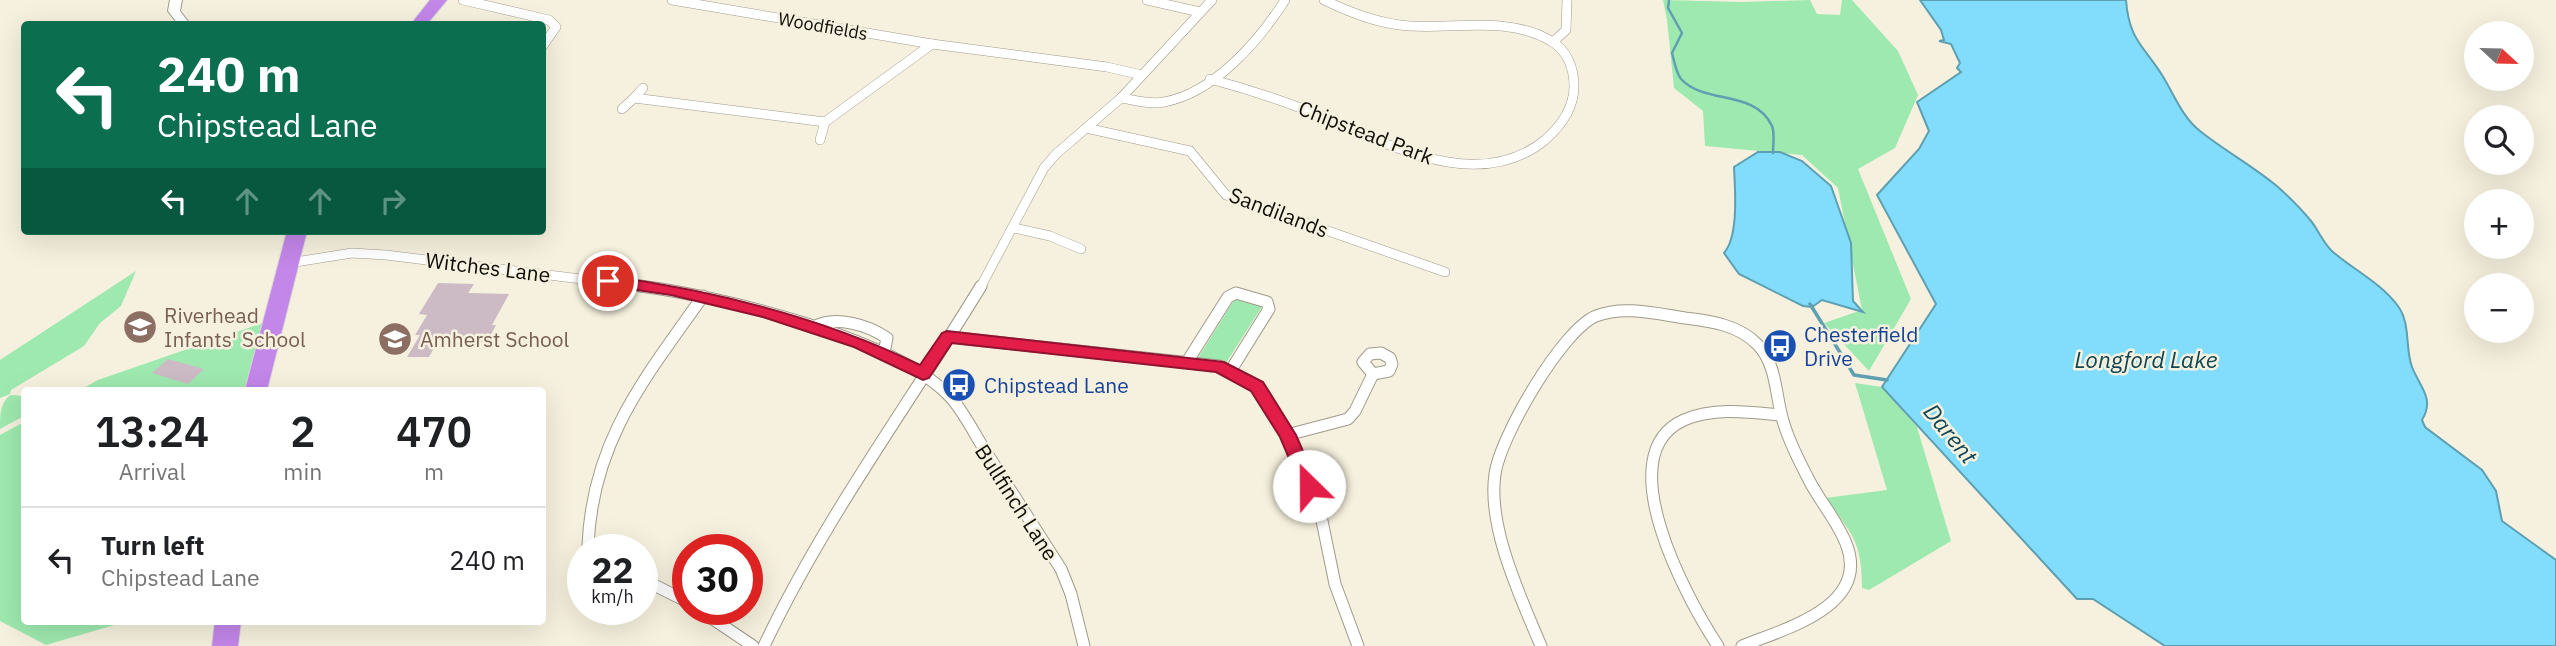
<!DOCTYPE html>
<html lang="en">
<head>
<meta charset="utf-8">
<style>
	body { margin:0; font-family:"IBM Plex Sans",sans-serif; background:#f2f2f2; color:#202124; height:100vh; display:flex; flex-direction:column; font-size:26px; white-space:nowrap }
	* { box-sizing:border-box; margin:0 }
	p { font-size:23px; color:#757577 }
	.icon { flex:none; width:38px; height:38px; fill:none; stroke:currentColor; stroke-width:2; stroke-linecap:round; stroke-linejoin:round }
	.map { position:relative; flex:1; overflow:hidden }
	.side { position:absolute; left:21px; top:387px; width:525px; height:238px; display:flex; flex-direction:column; background:#fff; border-radius:7px; box-shadow:0 7px 28px #0002 }
	.side>* { flex:none }
	.top-card { position:absolute; left:21px; top:21px; width:525px; height:214px; border-radius:7px; box-shadow:0 7px 28px #0002; background:#0b6e4f; color:#fff; overflow:hidden }
	.needle { width:46px; rotate:112deg }
	.controls { position:absolute; left:2464px; top:21px; display:grid; gap:14px }
	.controls a { display:grid; place-items:center; width:70px; height:70px; border-radius:50%; background:#fff; box-shadow:0 7px 28px #0002; font-size:35px }
	.speed { position:absolute; left:567px; top:534px; display:flex; gap:14px; font-size:35px; font-weight:700; text-align:center }
	.speed>* { display:grid; place-content:center; width:91px; height:91px; border-radius:50%; background:#fff; box-shadow:0 7px 28px #0002; line-height:1 }
	.speed small { font-size:18px; font-weight:400 }
	.speed .limit { border:10px solid #d22; background:#fff; color:#111 }
	.pin { position:absolute; display:grid; place-items:center; width:60px; height:60px; color:#fff; margin:-30px; border:4px solid #fff; border-radius:50%; box-shadow:0 2px 7px #0007 }
	.me { position:absolute; width:77px; margin:-38px; rotate:337deg; stroke-linejoin:round; filter:drop-shadow(0 0 5px #0008) }
	.turn { display:flex; align-items:center; gap:24px; height:147px; padding:0 21px; font-size:32px }
	.turn .icon { width:91px; height:91px; stroke-width:2.5 }
	.turn b { display:block; font-size:49px; line-height:60px }
	.lanes { display:flex; align-items:center; height:66px; padding:0 21px; background:#0003; justify-content:center; gap:35px; direction:ltr }
	.lanes .off { opacity:.35 }
	.eta { display:flex; justify-content:space-evenly; align-items:center; height:119px; text-align:center }
	.eta b { font-size:42px; font-weight:600; line-height:49px }
	ul { padding:0; list-style:none }
	li { display:flex; align-items:center; gap:21px; height:105px; padding:0 21px; border-top:2px solid #e0e0e0 }
	li div { flex:1 }
	li b { display:block; font-size:26px }
	li em { font-style:normal }
	.map>svg:first-child { display:block }
	.green { fill:#9ee9af }
	.water { fill:#81ddfb; stroke:#5e9fb2; stroke-width:2 }
	.lines { fill:none; stroke-linecap:round; stroke-linejoin:round }
	.stream-far1 { stroke:#5e9fb2; stroke-width:2.5 }
	.stream { stroke:#5e9fb2; stroke-width:3.5 }
	.building { fill:#ccbac5 }
	.street-far1-casing { stroke:#9f9b8a; stroke-width:10 }
	.street-casing { stroke:#9f9b8a; stroke-width:13 }
	.secondary-casing { stroke:#9f9b8a; stroke-width:2 }
	.highway-casing { stroke:#d8d8d7; stroke-width:2 }
	.street-far1 { stroke:#fff; stroke-width:9 }
	.street { stroke:#fff; stroke-width:11 }
	.secondary { fill:#fff; fill-rule:evenodd }
	.highway { fill:#c386e9; fill-rule:evenodd }
	.route { fill:#e11d48; stroke:#92132f; stroke-width:2 }
	.labels { text-anchor:middle; dominant-baseline:central; stroke-width:5; stroke-linejoin:round; paint-order:stroke }
	.far-street-label { font-size:18px; fill:#0e0d07; stroke:#f6f1de }
	.street-label { font-size:21px; fill:#0e0d07; stroke:#f6f1de }
	.education-label { font-size:21px; fill:#785e54; stroke:#f6f1de; text-anchor:start }
	.transit-label { font-size:21px; fill:#164399; stroke:#f6f1de; text-anchor:start }
	.water-label { font-size:23px; font-style:italic; fill:#0f4656; stroke:#f6f1de }
</style>
</head>
<body>
<div class="map">
<svg width="2556" height="646" viewBox="0 0 2556 646">
	<rect width="100%" height="100%" fill="#f6f1de"/>
	<!-- green -->
	<g class="green">
		<polygon points="1663,0 1741,2 1810,0 1817,14 1840,15 1842,0 1852,0 1898,51 1918,95 1895,148 1858,169 1911,299 1869,371 1824,323 1862,310 1838,188 1802,155 1705,146 1703,111 1674,88 1667,20"/>
		<polygon points="136,271 121,306 100,323 84,346 11,390 10,394 0,398 0,360"/>
		<polygon points="1236,297 1263,305 1226,363 1198,358"/>
		<polygon points="277,318 257,390 80,390 98,380"/>
		<path d="M 1855,383 L 1882,387 L 1917,427 L 1951,541 L 1869,590 L 1862,588 C 1862,542 1852,533 1825,498 L 1887,490 Z"/>
		<path d="M 11,395 L 24,396 L 24,416 L 0,429 C 0,414 0,402 11,395 Z"/>
		<polygon points="24,422 24,621 128,621 46,645 0,621 0,435"/>
	</g>
	<!-- water -->
	<g class="water">
		<path d="M 1920,0 L 2126,0 C 2129,40 2143,45 2162,75 C 2174,94 2182,117 2200,131 C 2225,151 2253,166 2278,187 C 2289,197 2302,210 2311,221 C 2319,231 2323,243 2333,252 C 2354,270 2381,283 2398,306 C 2411,324 2405,349 2412,367 C 2420,387 2435,399 2422,420 L 2425,427 L 2482,470 L 2496,491 L 2502,521 L 2556,560 L 2556,646 L 2165,646 L 2093,599 L 2077,599 L 1882,387 L 1936,304 L 1877,195 L 1919,149 L 1929,131 L 1917,102 L 1961,72 L 1957,68 L 1960,63 L 1951,44 L 1939,41 L 1944,40 L 1941,30 Z"/>
		<path d="M 1758,152 L 1780,152 L 1802,161 L 1831,186 L 1851,243 L 1853,301 L 1863,312 L 1822,300 L 1812,307 L 1803,306 L 1739,274 L 1724,253 C 1739,236 1735,189 1734,167 Z"/>
	</g>
	<g class="lines">
		<!-- stream-far1 -->
		<path class="stream-far1" d="M 1669,0 L 1668,8 L 1682,33 L 1672,53 C 1674,60 1676,73 1681,79 C 1705,105 1755,89 1772,126 C 1775,133 1773,145 1773,153"/>
		<!-- stream -->
		<polyline class="stream" points="1810,304 1854,375 1887,380"/>
	</g>
	<!-- building -->
	<g class="building">
		<polygon points="438,283 474,284 468,293 509,294 492,325 496,325 487,342 438,341 429,357 407,357 420,335 415,335 427,315 419,314"/>
		<polygon points="168,359 204,369 188,384 152,373"/>
	</g>
	<g class="lines">
		<!-- street-far1 casing -->
		<g class="street-far1-casing">
			<g id="street-far1">
				<polyline points="463,0 549,20 556,27 542,47"/>
				<polyline points="672,0 932,44"/>
				<polyline points="1147,0 1200,12"/>
				<polyline points="1553,42 1566,30 1567,0"/>
				<path d="M 1210,79 C 1244,88 1278,99 1311,112 C 1382,140 1475,197 1545,140 C 1561,126 1574,108 1574,86 C 1574,68 1567,50 1551,41 C 1509,16 1456,29 1410,26 C 1379,24 1351,13 1324,0"/>
				<polyline points="634,98 643,88"/>
				<path d="M 1121,98 C 1135,100 1150,105 1164,102 C 1214,93 1259,41 1285,0"/>
				<polyline points="622,109 634,98 825,122 932,44 1107,67 1142,75"/>
				<polyline points="1086,128 1190,151 1226,195 1445,272"/>
				<polyline points="820,140 825,122"/>
				<polyline points="1014,228 1050,236 1081,249"/>
				<polyline points="289,263 352,253 386,255 654,288"/>
				<polyline points="980,288 1044,168 1056,154 1121,98 1212,0"/>
			</g>
		</g>
		<!-- street casing -->
		<g class="street-casing">
			<g id="street">
				<path d="M 640,286 C 719,296 900,339 952,399 C 965,414 975,435 986,452 C 1011,491 1036,530 1061,569 L 1071,594 L 1084,646"/>
				<path d="M 814,327 C 835,315 868,325 887,338 L 884,353"/>
				<polyline points="948,337 1219,366 1257,386 1287,435 1320,511 1335,584 1358,646"/>
				<polygon points="1381,353 1390,358 1392,364 1389,371 1373,374 1363,362 1370,354"/>
				<polyline points="1187,362 1228,297 1236,293 1267,302 1269,309 1231,370"/>
				<polyline points="1287,435 1348,419 1355,411 1373,374"/>
				<path d="M 591,550 L 588,546 C 592,441 645,378 703,296"/>
				<polyline points="642,579 688,602"/>
				<polyline points="698,609 753,646"/>
				<path d="M 764,646 C 824,519 908,406 981,286"/>
				<path d="M 1541,646 C 1521,598 1487,527 1495,474 C 1500,437 1562,330 1596,316 C 1624,305 1657,314 1685,318 C 1711,321 1739,325 1758,345 C 1778,366 1775,398 1784,424 C 1790,444 1800,463 1810,482 C 1821,503 1839,523 1847,546 C 1869,607 1784,629 1742,646"/>
				<path d="M 1718,646 C 1688,601 1607,454 1684,420 C 1714,407 1749,412 1780,415"/>
			</g>
		</g>
		<!-- secondary casing -->
		<g class="secondary-casing">
			<polygon id="secondary" points="170,0 182,0 180,11 190,24 178,24 168,11"/>
		</g>
		<!-- highway casing -->
		<g class="highway-casing">
			<g id="highway">
				<polygon points="430,0 447,0 427,24 411,24"/>
				<polygon points="287,231 307,231 267,390 245,390"/>
				<polygon points="215,621 241,621 238,646 212,646"/>
			</g>
		</g>
		<!-- street-far1 -->
		<use href="#street-far1" class="street-far1"/>
		<!-- street -->
		<use href="#street" class="street"/>
		<!-- secondary -->
		<use href="#secondary" class="secondary"/>
		<!-- highway -->
		<use href="#highway" class="highway"/>
	</g>
	<!-- route -->
	<path class="route" d="M 608,276 C 717,291 822,317 920,365 L 942,333 L 947,331 L 1224,362 L 1263,382 L 1296,435 L 1318,486 L 1315,491 L 1303,491 L 1280,437 L 1251,391 L 1216,372 L 952,343 L 929,378 L 923,380 L 854,347 L 763,317 L 671,295 L 603,285 L 601,281 Z"/>
	<!-- icons -->
	<defs>
		<g id="school-disc" transform="scale(1.75)"><circle r="9.5" fill="#8d6e63" stroke="#f6f1de"/><path d="M0-5L7-2L0 1L-7-2ZM-4 1L0 2.5L4 1V4Q0 6-4 4Z" fill="#fff"/></g>
		<g id="bus-disc" transform="scale(1.75)"><circle r="9.5" fill="#1a4fb4" stroke="#f6f1de"/><path d="M-5-6H5V4H4V6H2V4H-2V6H-4V4H-5ZM-3.5-4V0h7V-4ZM-3.5 1.2v1.5H-2V1.2ZM2 1.2v1.5H3.5V1.2Z" fill="#fff"/></g>
	</defs>
	<g fill-rule="evenodd">
		<use href="#school-disc" x="140" y="327"/>
		<use href="#school-disc" x="395" y="339"/>
		<use href="#bus-disc" x="1780" y="346"/>
		<use href="#bus-disc" x="959" y="385"/>
	</g>
	<g class="labels">
		<!-- far-street labels -->
		<g class="far-street-label">
			<text transform="translate(823 26) rotate(10)">Woodfields</text>
		</g>
		<!-- street labels -->
		<g class="street-label">
			<text transform="translate(1366 132) rotate(21)">Chipstead Park</text>
			<text transform="translate(1279 212) rotate(21)">Sandilands</text>
			<text transform="translate(488 267) rotate(7)">Witches Lane</text>
			<text transform="translate(1017 502) rotate(57)">Bullfinch Lane</text>
		</g>
		<!-- education labels -->
		<g class="education-label">
			<text x="164" y="315">Riverhead<tspan x="164" dy="24">Infants' School</tspan></text>
			<text x="420" y="339">Amherst School</text>
		</g>
		<!-- transit labels -->
		<g class="transit-label">
			<text x="1804" y="334">Chesterfield<tspan x="1804" dy="24">Drive</tspan></text>
			<text x="984" y="385">Chipstead Lane</text>
		</g>
		<!-- water labels -->
		<g class="water-label">
			<text x="2146" y="359">Longford Lake</text>
			<text transform="translate(1951 433) rotate(51)">Darent</text>
		</g>
	</g>
</svg>
<div class="controls">
<a><svg class="needle" viewBox="-14 -14 28 28"><path d="M0-13l5 13h-10z" fill="#e53935"/><path d="M0 13l5-13h-10z" fill="#757577"/></svg></a>
<a><svg class="icon" aria-label="search" viewBox="0 0 24 24"><circle cx="10" cy="10" r="6"/><path d="M15 15l6 6"/></svg></a>
<a>+</a>
<a>−</a>
</div>
<div class="speed"><div>22<small>km/h</small></div><div class="limit">30</div></div>
<div class="pin" style="left:608px;top:281px;background:#d93025"><svg class="icon" aria-label="arrive" viewBox="0 0 24 24"><path d="M6 21V4h12l-3 4 3 4H6"/></svg></div>
<svg class="me" style="left:1309px;top:486px" viewBox="-20 -20 40 40"><circle r="19" fill="#fff"/><path d="M0-13L10 11 0 6-10 11z" fill="#e11d48"/></svg>
<div class="top-card">
<div class="turn"><svg class="icon" aria-label="left" viewBox="0 0 24 24"><path d="M17 20v-9H6M10 6l-5 5 5 5"/></svg><div><b>240 m</b>Chipstead Lane</div></div>
<div class="lanes"><svg class="icon" aria-label="left" viewBox="0 0 24 24"><path d="M17 20v-9H6M10 6l-5 5 5 5"/></svg><svg class="icon off" aria-label="ahead" viewBox="0 0 24 24"><path d="M12 20V5M6 11l6-6 6 6"/></svg><svg class="icon off" aria-label="ahead" viewBox="0 0 24 24"><path d="M12 20V5M6 11l6-6 6 6"/></svg><svg class="icon off" aria-label="right" viewBox="0 0 24 24"><path d="M7 20v-9h11M14 6l5 5-5 5"/></svg></div>
</div>
<section class="side">
<div class="eta">
<div><b>13:24</b><p>Arrival</p></div>
<div><b>2</b><p>min</p></div>
<div><b>470</b><p>m</p></div>
</div>
<ul>
<li><svg class="icon" aria-label="left" viewBox="0 0 24 24"><path d="M17 20v-9H6M10 6l-5 5 5 5"/></svg><div><b>Turn left</b><p>Chipstead Lane</p></div><em>240 m</em></li>
</ul>
</section>
</div>
</body>
</html>
